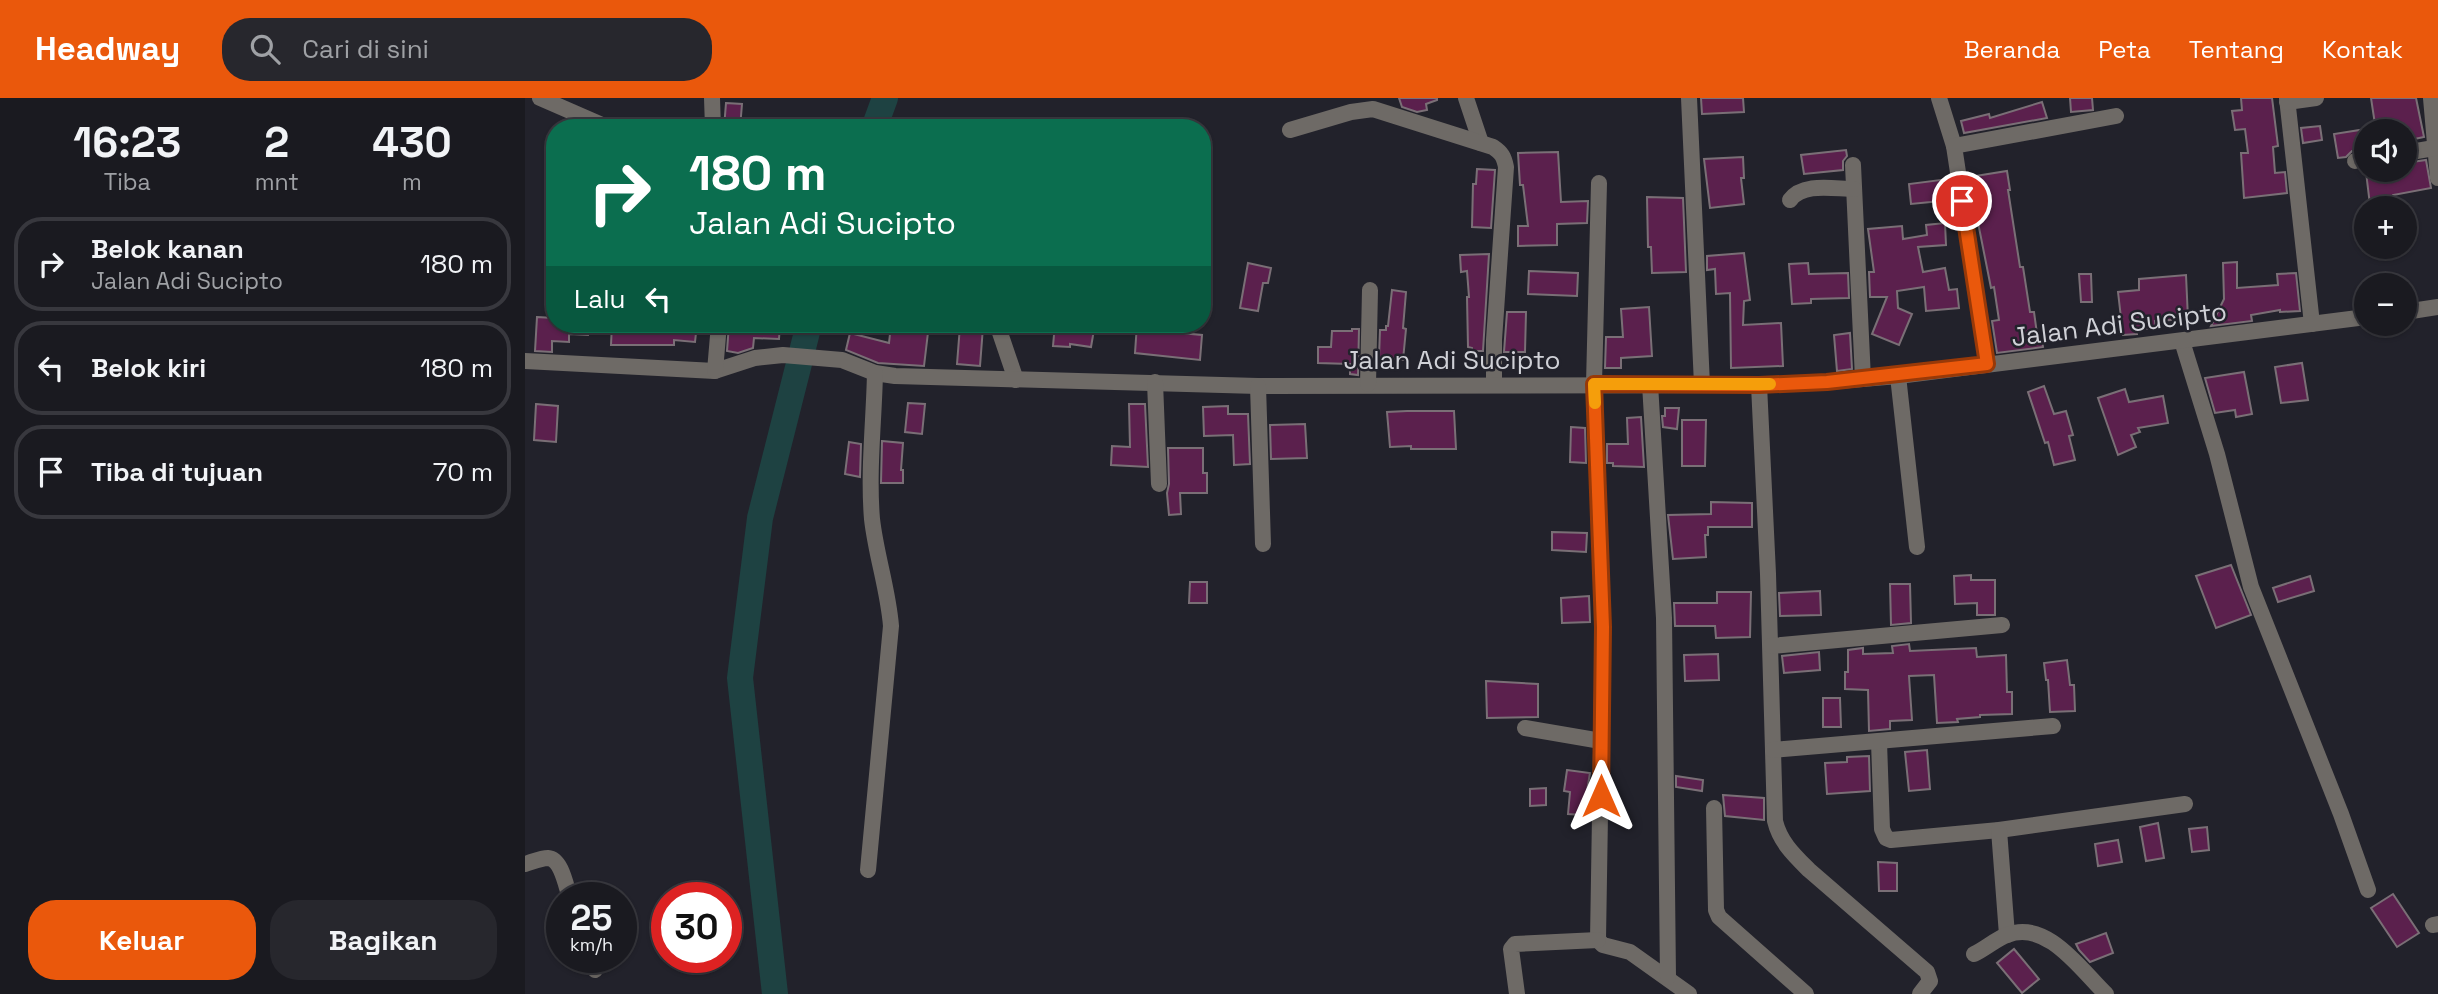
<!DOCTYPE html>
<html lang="id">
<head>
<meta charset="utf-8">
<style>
	body { margin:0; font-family:"Space Grotesk",sans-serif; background:#27272d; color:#f1f3f6; height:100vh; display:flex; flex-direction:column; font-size:26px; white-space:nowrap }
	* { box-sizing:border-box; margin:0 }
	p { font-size:23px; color:#9fa1a5 }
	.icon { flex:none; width:38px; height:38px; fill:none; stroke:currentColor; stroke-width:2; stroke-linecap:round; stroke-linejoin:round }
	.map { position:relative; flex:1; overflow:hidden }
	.panel { display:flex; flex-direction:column; background:#1a1a20; width:525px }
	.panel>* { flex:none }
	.banner { position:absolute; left:21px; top:21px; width:665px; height:214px; border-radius:28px; box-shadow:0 2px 5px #0004,0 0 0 2px #38383e; background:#0b6e4f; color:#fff; overflow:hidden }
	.controls { position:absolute; left:1829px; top:21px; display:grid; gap:14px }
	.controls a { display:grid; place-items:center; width:63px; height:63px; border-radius:50%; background:#1a1a20; box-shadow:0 2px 5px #0004,0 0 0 2px #38383e; font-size:35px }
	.speed { position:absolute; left:21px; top:784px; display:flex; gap:14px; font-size:35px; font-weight:700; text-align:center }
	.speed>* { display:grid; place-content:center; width:91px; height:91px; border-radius:50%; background:#1a1a20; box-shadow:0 2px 5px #0004,0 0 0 2px #38383e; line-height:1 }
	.speed small { font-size:18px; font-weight:400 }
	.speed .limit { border:10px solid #d22; background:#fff; color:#111 }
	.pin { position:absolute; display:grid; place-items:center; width:60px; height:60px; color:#fff; margin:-30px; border:4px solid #fff; border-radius:50%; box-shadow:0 2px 7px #0007 }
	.me { position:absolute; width:77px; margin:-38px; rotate:0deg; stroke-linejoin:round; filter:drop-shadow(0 0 5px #0008) }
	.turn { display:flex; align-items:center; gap:24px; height:147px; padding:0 28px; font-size:32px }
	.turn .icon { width:91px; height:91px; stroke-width:2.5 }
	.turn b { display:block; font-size:49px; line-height:60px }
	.then { display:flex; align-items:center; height:66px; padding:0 28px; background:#0003; gap:14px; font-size:26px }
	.eta { display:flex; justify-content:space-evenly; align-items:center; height:119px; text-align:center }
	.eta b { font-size:42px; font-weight:700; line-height:49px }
	.button { display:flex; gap:14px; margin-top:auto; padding:14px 28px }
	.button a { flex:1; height:80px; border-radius:28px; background:#ea580c; color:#fff; font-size:28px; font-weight:700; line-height:80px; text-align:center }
	.button a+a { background:#27272d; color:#f1f3f6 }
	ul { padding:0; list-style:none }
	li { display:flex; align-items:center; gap:21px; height:94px; margin:0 14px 10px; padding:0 14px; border:4px solid #38383e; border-radius:28px }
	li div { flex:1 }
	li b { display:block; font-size:26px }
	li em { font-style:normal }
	header { display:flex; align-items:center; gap:42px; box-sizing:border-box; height:98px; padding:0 35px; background:#ea580c; color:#fff }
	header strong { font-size:33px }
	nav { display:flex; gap:38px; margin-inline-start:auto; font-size:24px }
	.search { width:490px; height:63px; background:#27272d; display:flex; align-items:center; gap:18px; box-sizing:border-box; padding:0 24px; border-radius:28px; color:#9fa1a5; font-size:26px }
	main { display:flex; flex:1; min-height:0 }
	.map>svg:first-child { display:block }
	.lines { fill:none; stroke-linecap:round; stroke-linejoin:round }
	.river { stroke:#1e4242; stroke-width:26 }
	.building { fill:#5b204d; stroke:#7a6f76; stroke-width:2 }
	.minor { stroke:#6e6a66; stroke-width:16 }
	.route-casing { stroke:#983908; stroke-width:18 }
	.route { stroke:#ea580c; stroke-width:12 }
	.slow { stroke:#f59e0b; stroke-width:12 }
	.labels { text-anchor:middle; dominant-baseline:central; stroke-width:5; stroke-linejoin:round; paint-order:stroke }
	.street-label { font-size:26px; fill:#d0d1d7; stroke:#22222b }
</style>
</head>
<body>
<header>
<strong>Headway</strong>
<div class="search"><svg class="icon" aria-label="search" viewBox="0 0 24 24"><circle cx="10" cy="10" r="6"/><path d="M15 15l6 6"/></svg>Cari di sini</div>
<nav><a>Beranda</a><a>Peta</a><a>Tentang</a><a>Kontak</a></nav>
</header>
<main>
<section class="panel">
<div class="eta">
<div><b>16:23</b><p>Tiba</p></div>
<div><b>2</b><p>mnt</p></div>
<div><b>430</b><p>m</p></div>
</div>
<ul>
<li><svg class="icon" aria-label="right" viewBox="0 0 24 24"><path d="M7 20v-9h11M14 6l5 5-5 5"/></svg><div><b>Belok kanan</b><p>Jalan Adi Sucipto</p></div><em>180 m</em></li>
<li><svg class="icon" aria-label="left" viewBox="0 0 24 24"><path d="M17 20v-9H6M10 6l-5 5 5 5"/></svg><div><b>Belok kiri</b></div><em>180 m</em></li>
<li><svg class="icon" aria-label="arrive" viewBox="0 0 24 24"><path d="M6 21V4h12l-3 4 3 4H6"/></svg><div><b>Tiba di tujuan</b></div><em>70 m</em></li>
</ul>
<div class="button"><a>Keluar</a><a>Bagikan</a></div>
</section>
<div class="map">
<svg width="1913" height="896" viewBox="0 0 1913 896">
	<rect width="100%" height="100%" fill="#22222b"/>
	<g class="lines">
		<!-- river -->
		<g class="river">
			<polyline points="349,30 360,0"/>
			<polyline points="250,896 215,580 235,420 284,226"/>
		</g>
	</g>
	<!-- building -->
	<g class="building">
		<polygon points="874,0 912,0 912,2 901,6 902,12 892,14 877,9"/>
		<polygon points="1176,0 1218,0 1219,14 1177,16"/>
		<polygon points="1545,0 1567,0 1568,12 1546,14"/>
		<polygon points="1716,0 1747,0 1753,48 1748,49 1750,75 1760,74 1762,95 1719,100 1716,55 1723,55 1720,31 1710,32 1707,13 1717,12"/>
		<polygon points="1846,0 1891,0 1899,39 1880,43 1880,33 1851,33"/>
		<polygon points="1517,4 1522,20 1439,35 1436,23 1464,16 1465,20"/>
		<polygon points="201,5 217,6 215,30 199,30"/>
		<polygon points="1795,28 1797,42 1778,45 1776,30"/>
		<polygon points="1841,31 1841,51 1827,53 1821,59 1813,60 1809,36"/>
		<polygon points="1321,52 1322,58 1318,63 1318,72 1279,76 1276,57"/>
		<polygon points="1033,54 1036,104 1063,103 1062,125 1032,126 1032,147 993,148 993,128 1003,128 998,87 995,87 993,55"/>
		<polygon points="1218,59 1219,80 1216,80 1219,106 1185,110 1179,61"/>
		<polygon points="1901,62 1906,90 1868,97 1868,105 1845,107 1841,74 1880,72 1880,65"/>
		<polygon points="952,71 970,72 966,130 947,129 948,86 951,86"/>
		<polygon points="1482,73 1485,92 1483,92 1495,169 1498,169 1505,214 1509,214 1513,243 1517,243 1518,249 1472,255 1467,223 1474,222 1469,189 1466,190 1444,79"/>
		<polygon points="1423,81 1426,102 1386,106 1384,86"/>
		<polygon points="1122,99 1158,100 1161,174 1127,175 1126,149 1123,149"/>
		<polygon points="1420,125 1421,147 1393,149 1398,174 1420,170 1424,192 1432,191 1434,210 1401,213 1399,189 1372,193 1373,210 1387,216 1374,247 1347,236 1362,199 1345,199 1344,174 1349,174 1343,131 1377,128 1378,141 1402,137 1401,127"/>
		<polygon points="1219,155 1225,202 1219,203 1218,227 1256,225 1258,268 1206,270 1205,195 1191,196 1190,171 1182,172 1182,158"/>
		<polygon points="964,156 958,253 947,253 947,250 943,249 942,199 944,199 942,173 936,174 935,157"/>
		<polygon points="1712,164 1712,190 1753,187 1752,176 1771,175 1775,213 1755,214 1755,212 1726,217 1727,223 1686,228 1699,201 1698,165"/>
		<polygon points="723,165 746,170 743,185 738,185 733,213 715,210"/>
		<polygon points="1283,165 1284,176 1323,175 1324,200 1286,201 1286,205 1267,206 1264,166"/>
		<polygon points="1004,173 1053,175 1052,198 1003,196"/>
		<polygon points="1554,176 1566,176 1567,204 1556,204"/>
		<polygon points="1661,177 1663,221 1630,223 1631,230 1612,231 1612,236 1598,237 1593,194 1614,192 1614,181"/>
		<polygon points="867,192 881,194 878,230 881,231 878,262 854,259 855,232 861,232 861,228 863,228"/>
		<polygon points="1124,209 1127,258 1096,260 1096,270 1080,270 1081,239 1098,239 1096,211"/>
		<polygon points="982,214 1001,214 1000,254 979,254"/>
		<polygon points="12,219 28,220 28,226 64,226 63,237 44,236 44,244 27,243 27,254 10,253"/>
		<polygon points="87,226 183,226 183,236 171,235 170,244 149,242 149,247 86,247"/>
		<polygon points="204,226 255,226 254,241 229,240 228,250 213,255 202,253"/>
		<polygon points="382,226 404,226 399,268 353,265 321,252 325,235 364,245 366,227 382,229"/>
		<polygon points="530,226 570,226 566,249 545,246 545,249 528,248"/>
		<polygon points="612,226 625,226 625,229 645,231 645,234 677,237 675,262 610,255"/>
		<polygon points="435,228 458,229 455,268 432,266"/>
		<polygon points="827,231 834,231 833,277 825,276 825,266 793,265 793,249 806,249 807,233 827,233"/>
		<polygon points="1325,235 1327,271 1312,273 1309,237"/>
		<polygon points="1777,265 1783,302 1756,305 1750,269"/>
		<polygon points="1719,274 1727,316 1711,319 1710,312 1690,315 1680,280"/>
		<polygon points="1519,288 1529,316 1541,313 1548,337 1544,338 1550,362 1529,367 1523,344 1520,345 1503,294"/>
		<polygon points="1600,291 1604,304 1638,298 1643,325 1613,330 1615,334 1606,337 1611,349 1593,357 1573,300"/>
		<polygon points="383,305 400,306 397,336 380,334"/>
		<polygon points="11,306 33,308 31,344 9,342"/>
		<polygon points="604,306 620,306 623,369 586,367 587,348 605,349"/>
		<polygon points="703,308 703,316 723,316 725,366 709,367 708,337 679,338 678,309"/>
		<polygon points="1140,310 1154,310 1152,331 1138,329 1137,318 1140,318"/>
		<polygon points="882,313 929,313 931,351 886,351 886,348 865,349 862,314"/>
		<polygon points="1116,319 1119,369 1088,368 1088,365 1082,365 1082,346 1103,346 1102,320"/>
		<polygon points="1157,322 1181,322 1180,368 1157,368"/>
		<polygon points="780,326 782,360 746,361 745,327"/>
		<polygon points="1046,329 1060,330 1061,365 1045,364"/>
		<polygon points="357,343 378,345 376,372 378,372 378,385 356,385"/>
		<polygon points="324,344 336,346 335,379 320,376"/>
		<polygon points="643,350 678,350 678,375 682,375 682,395 655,395 656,416 644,417 642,395 644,386"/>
		<polygon points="1186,404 1227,405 1227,429 1183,429 1183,437 1180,437 1181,459 1148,461 1143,417 1186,416"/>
		<polygon points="1027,434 1062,435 1061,454 1027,452"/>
		<polygon points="1706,467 1726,517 1691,530 1671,478"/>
		<polygon points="1446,477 1446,482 1470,482 1470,517 1452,517 1452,505 1430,506 1429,478"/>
		<polygon points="1785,478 1789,493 1753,504 1748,490"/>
		<polygon points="665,484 682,484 682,505 664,505"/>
		<polygon points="1365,486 1385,486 1386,525 1366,527"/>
		<polygon points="1295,493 1296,517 1255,518 1254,495"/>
		<polygon points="1192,494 1226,494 1225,539 1191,540 1190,528 1150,528 1149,505 1192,505"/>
		<polygon points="1064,498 1065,524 1037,525 1036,500"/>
		<polygon points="1384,546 1385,553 1451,550 1452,559 1481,557 1482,594 1487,594 1487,616 1455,617 1455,619 1432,621 1433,624 1412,625 1409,577 1384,578 1387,622 1365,623 1365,631 1344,633 1343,592 1320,591 1320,574 1323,574 1323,552 1338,550 1338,556 1368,555 1367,548"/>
		<polygon points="1294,554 1295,572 1259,575 1257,558"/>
		<polygon points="1193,556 1194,582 1160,583 1159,557"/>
		<polygon points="1542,562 1545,587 1549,587 1550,613 1525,614 1523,582 1521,582 1519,565"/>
		<polygon points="961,583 1013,586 1013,619 962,620"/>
		<polygon points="1298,600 1315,600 1316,629 1298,629"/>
		<polygon points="1402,652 1405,691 1384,693 1380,654"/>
		<polygon points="1344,658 1345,693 1302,696 1300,665 1322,664 1322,659"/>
		<polygon points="1042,672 1065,675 1058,717 1043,716 1045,694 1039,693"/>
		<polygon points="1151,678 1178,682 1177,693 1151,689"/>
		<polygon points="1021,690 1021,707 1005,708 1005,691"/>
		<polygon points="1198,697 1239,700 1239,722 1200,718"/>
		<polygon points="1633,725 1639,760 1621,763 1615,729"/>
		<polygon points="1682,729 1684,752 1667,754 1664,731"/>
		<polygon points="1593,742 1597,764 1573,768 1570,746"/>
		<polygon points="1353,764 1372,765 1372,793 1354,793"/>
		<polygon points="1868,796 1894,835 1872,849 1846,810"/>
		<polygon points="1581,835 1588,855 1565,864 1554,852 1551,846"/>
		<polygon points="1489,851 1514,881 1497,895 1472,865"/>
	</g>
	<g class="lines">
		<!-- minor -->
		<g class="minor">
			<polyline points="15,0 84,30"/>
			<polyline points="187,0 188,30"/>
			<polyline points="941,0 956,45"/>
			<polyline points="1164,0 1177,287"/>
			<polyline points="1414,0 1429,48"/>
			<polyline points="1762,0 1787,226"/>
			<polyline points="1906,0 1913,80"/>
			<polyline points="1762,4 1791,0"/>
			<path d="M 765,32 L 826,14 L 848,11 L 968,49 C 977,55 979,59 981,69 L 969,242 L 969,286"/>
			<polyline points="1880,55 1909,50"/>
			<polyline points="1830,63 1841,61"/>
			<polyline points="1328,67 1338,281"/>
			<polyline points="1074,85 1069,286 1078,529 1073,842 1078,847 1105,854 1164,896"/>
			<path d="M 1265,102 C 1278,84 1309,91 1329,91"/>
			<polyline points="1880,214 1913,209"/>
			<polyline points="472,226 491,282"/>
			<polyline points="1657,243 1692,356 1726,489 1816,716 1843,792"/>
			<polyline points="0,263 190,273 230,260 258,257 317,262 350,275 370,278 733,288 1234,287 1302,284 1373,278 1841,219"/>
			<polyline points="1462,266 1429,48 1591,18"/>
			<polyline points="190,273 194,226"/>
			<polyline points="1373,278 1392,449"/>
			<polyline points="630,284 634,386"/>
			<polyline points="843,286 845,192"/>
			<polyline points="1125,286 1139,520 1143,879"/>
			<path d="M 1234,287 L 1243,476 L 1250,723 C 1255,744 1269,757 1284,772 L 1402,874 L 1405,883 L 1395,896"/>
			<polyline points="733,288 738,446"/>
			<polyline points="1246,548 1477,527"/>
			<polyline points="1000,630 1076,643"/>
			<polyline points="1354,644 1357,731 1361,740 1366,742 1474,732 1660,706"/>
			<polyline points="1248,652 1528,628"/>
			<polyline points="1189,710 1191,812 1194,819 1281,896"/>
			<polyline points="1474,732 1482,837"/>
			<path d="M 0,766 C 7,764 16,760 23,760 C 37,761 41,789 45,800"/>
			<path d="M 343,772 L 366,528 C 363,491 351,457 347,421 C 343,373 349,323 350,275"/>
			<polyline points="1908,827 1913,826"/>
			<path d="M 1449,856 C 1460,851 1471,841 1482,837 C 1522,821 1556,872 1581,896"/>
			<polyline points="66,859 70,872"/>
			<polyline points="992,896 986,851 990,846 1073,842"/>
		</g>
	</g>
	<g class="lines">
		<!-- route casing -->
		<g class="route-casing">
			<polyline id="route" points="1076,698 1078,529 1069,286 1234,287 1302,284 1462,266 1437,103"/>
		</g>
		<!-- route -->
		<use href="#route" class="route"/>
		<!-- slow -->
		<polyline class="slow" points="1070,305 1069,286 1245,286"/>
	</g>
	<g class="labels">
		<!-- street labels -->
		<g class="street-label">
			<text transform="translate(1594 226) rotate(-7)">Jalan Adi Sucipto</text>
			<text x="927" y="262">Jalan Adi Sucipto</text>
		</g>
	</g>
</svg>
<div class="controls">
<a><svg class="icon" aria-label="sound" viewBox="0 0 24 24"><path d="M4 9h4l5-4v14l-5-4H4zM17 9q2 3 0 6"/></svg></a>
<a>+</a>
<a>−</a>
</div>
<div class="speed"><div>25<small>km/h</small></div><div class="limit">30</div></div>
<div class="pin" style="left:1437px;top:103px;background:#d93025"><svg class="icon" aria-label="arrive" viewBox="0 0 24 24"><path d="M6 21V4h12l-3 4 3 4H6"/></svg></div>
<svg class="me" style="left:1076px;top:698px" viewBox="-20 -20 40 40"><path d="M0-17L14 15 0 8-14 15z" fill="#ea580c" stroke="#fff" stroke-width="4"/></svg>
<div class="banner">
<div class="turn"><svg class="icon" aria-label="right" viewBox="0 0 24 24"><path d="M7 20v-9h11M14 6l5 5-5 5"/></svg><div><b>180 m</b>Jalan Adi Sucipto</div></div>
<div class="then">Lalu<svg class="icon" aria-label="left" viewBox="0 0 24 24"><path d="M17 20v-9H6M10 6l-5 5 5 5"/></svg></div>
</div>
</div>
</main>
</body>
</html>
